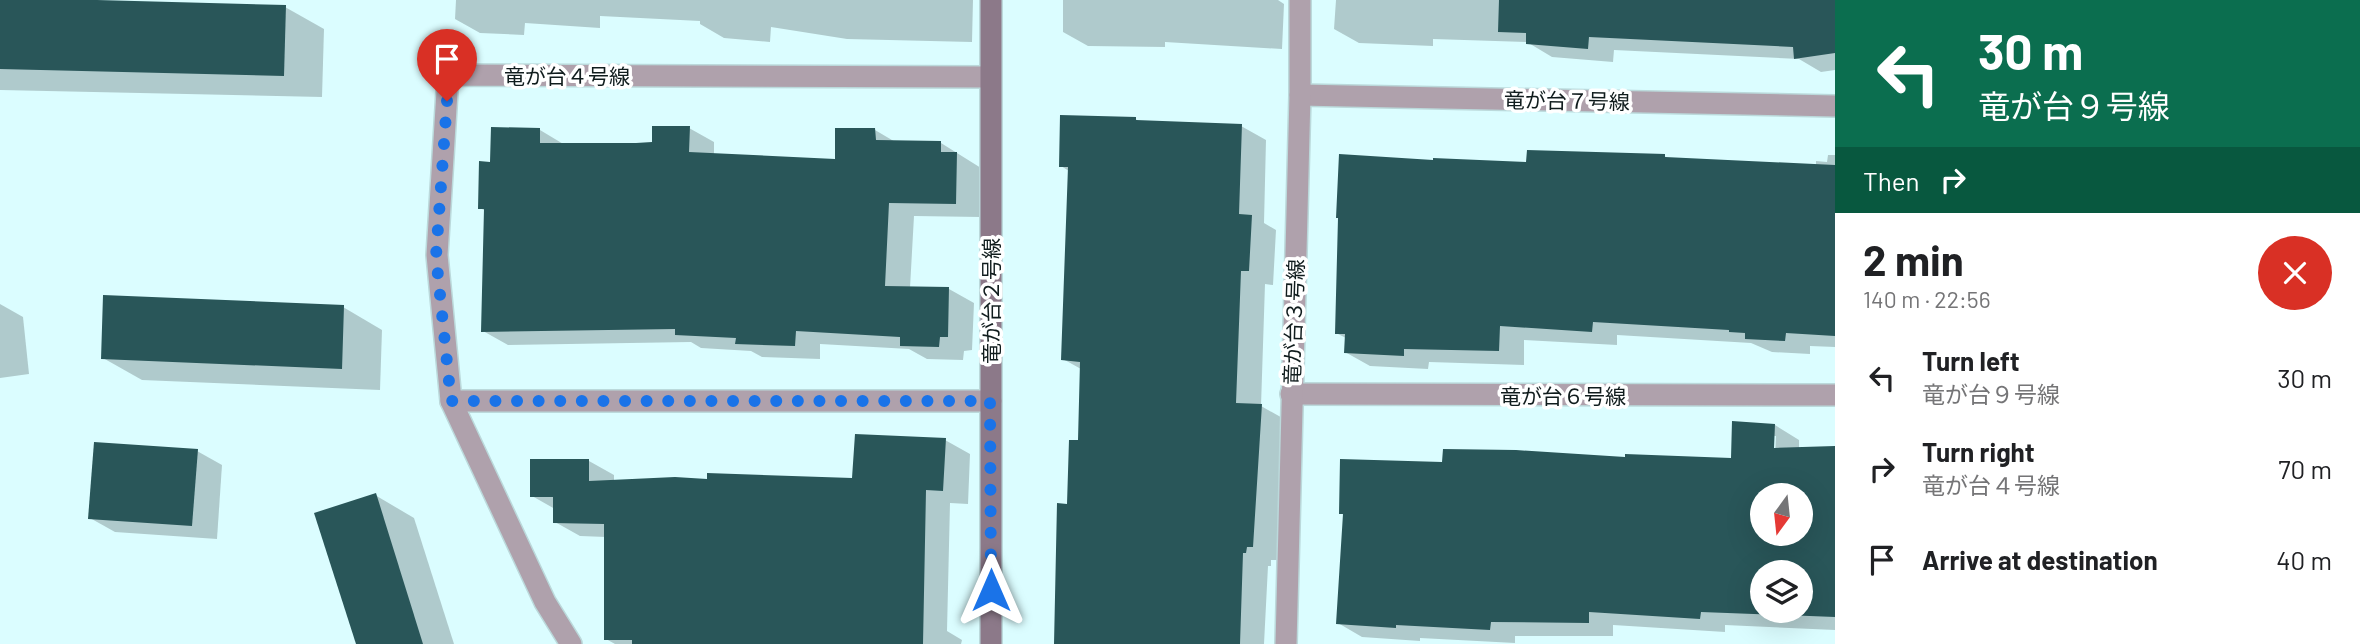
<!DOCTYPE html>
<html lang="en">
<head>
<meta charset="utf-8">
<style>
	body { margin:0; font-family:Barlow,"Noto Sans JP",sans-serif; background:#f2f2f2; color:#202124; height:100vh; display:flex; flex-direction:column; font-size:26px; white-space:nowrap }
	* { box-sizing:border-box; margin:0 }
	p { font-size:23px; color:#757577 }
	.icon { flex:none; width:38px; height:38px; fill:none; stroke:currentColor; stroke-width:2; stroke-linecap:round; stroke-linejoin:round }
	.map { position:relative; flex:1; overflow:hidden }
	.drawer { display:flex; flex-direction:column; background:#fff; width:525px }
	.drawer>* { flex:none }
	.banner { background:#0b6e4f; color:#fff; overflow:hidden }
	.needle { width:46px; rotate:195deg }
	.fabs { position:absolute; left:1750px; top:483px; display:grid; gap:14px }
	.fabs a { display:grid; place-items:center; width:63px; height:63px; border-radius:50%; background:#fff; box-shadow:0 7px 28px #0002; font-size:35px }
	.pin { position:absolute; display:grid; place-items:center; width:60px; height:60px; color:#fff; margin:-72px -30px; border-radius:50% 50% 50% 0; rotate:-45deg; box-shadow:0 0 7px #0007 }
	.pin .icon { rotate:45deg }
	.me { position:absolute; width:77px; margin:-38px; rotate:0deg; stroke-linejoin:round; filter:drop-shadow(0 0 5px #0008) }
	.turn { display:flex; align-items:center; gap:24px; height:147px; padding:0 28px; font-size:32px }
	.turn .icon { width:91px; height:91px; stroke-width:2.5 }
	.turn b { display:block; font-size:49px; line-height:60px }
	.then { display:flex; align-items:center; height:66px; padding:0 28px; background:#0003; gap:14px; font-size:26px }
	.round { display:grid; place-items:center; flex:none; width:74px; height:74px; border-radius:37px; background:#f2f2f2 }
	.summary { display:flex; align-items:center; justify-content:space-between; height:119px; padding:0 28px }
	h1 { font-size:42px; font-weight:700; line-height:52px }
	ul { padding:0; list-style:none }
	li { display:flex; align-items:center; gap:21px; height:91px; padding:0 28px }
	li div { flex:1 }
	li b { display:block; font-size:26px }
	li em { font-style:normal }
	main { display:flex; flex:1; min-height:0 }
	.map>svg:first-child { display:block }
	.shadow { fill:#0003; fill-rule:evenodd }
	.building { fill:#295659; fill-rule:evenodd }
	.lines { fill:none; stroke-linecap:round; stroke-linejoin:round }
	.street-casing { stroke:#bbd9db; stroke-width:24 }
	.secondary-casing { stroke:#bbd9db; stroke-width:24 }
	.street { stroke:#afa1ac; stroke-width:21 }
	.secondary { stroke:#8c7989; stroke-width:21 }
	.route { stroke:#1a73e8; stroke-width:12; stroke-dasharray:0 21.6 }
	.labels { text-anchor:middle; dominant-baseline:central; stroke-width:7; stroke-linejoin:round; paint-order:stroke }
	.street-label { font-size:21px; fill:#101c1d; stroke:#fff }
</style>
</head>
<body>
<main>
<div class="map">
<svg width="1835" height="644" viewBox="0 0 1835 644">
	<rect width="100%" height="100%" fill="#dbfdff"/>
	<!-- shadow -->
	<g class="shadow">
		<polygon points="0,0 285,7 324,29 322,97 0,90"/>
		<polygon points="456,0 973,0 972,42 847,39 771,27 770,42 724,38 700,24 700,21 600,16 600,28 525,23 524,35 480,33 455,19"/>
		<polygon points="1063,0 1278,0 1284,4 1282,49 1165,42 1165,47 1088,46 1063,32"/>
		<polygon points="1336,0 1835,0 1835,70 1821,72 1799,59 1614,50 1613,62 1552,57 1527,42 1433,39 1433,46 1359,43 1334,29"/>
		<polygon points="1135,119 1141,122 1241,126 1266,140 1264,223 1276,230 1273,285 1265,284 1261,406 1286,420 1277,560 1271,560 1271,566 1268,566 1264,644 1056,644 1069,506 1080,442 1081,369 1063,359 1069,171 1061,166"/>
		<polygon points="689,128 714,142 714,155 837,161 875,130 897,143 941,143 981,168 980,217 914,216 910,288 949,289 974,303 972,350 964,351 963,360 927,359 909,349 820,344 820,359 762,357 751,351 701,348 691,342 508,345 483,331 486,211 480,208 492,164 540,130 565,145 653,144"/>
		<polygon points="1828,155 1835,155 1835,347 1810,346 1810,354 1772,352 1751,343 1617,335 1617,345 1524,340 1524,365 1429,362 1428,369 1370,366 1345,352 1346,338 1336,333 1435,162 1528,164 1664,156 1670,159 1816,166 1816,161 1827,162"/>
		<polygon points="0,304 23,317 29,374 0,378"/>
		<polygon points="343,307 382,330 380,390 142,380 103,358"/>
		<path d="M 1775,425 L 1799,440 L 1799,449 L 1835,448 L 1835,630 L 1725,625 L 1725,632 L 1613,625 L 1613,636 L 1515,636 L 1515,643 L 1420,638 L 1420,641 L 1362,637 L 1338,623 L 1345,516 L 1341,513 L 1444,464 L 1627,459 L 1732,460 ZM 1773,436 L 1776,436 L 1775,457 L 1772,457 ZM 1762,495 L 1801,495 L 1801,534 L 1762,534 ZM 1762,572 L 1801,572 L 1801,611 L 1762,611 Z"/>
		<polygon points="945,440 970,454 968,504 950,503 947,631 962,640 961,644 615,644 606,639 606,537 580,536 555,522 555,509 532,496 589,461 614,475 614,482 854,480"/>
		<polygon points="197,451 222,465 217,539 115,532 90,518"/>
		<polygon points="375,495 414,518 454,644 358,644"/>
	</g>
	<!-- building -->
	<g class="building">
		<polygon points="0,0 97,0 286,5 284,76 0,69"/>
		<polygon points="1499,0 1835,0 1835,53 1794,59 1793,47 1589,37 1588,49 1526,44 1526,33 1498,32"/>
		<polygon points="1060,115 1136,117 1136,120 1242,124 1239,214 1252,215 1249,271 1241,271 1236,403 1262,404 1253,547 1247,547 1246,553 1243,553 1240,644 1054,644 1057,503 1067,504 1069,440 1078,440 1080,362 1061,360 1068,167 1059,167"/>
		<polygon points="652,126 690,126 689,152 835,159 835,128 875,128 876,140 941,141 941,152 957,152 956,204 889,203 885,286 949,287 948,337 940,337 939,347 900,346 900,337 796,331 795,346 735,344 736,338 675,335 675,329 481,332 484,209 478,209 479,161 490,162 491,127 540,128 540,143 636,143 652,142"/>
		<polygon points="1527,150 1665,154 1665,157 1835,165 1835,336 1786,333 1785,341 1745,339 1745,333 1729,332 1729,330 1593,322 1592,332 1500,326 1499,351 1404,349 1404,356 1344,353 1345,334 1335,334 1338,218 1336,218 1339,154 1433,160 1433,158 1526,162"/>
		<polygon points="103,295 344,305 342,369 101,359"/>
		<path d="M 1732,421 L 1775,424 L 1774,448 L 1835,446 L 1835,617 L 1701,612 L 1700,619 L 1589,612 L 1589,623 L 1491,622 L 1490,630 L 1396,625 L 1396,628 L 1336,624 L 1343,514 L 1339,514 L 1340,459 L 1442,462 L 1443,449 L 1516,450 L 1625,457 L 1625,454 L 1731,458 ZM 1762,495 L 1801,495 L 1801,534 L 1762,534 ZM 1762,572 L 1801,572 L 1801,611 L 1762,611 Z"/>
		<polygon points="855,434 946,438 943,491 926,490 923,644 632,644 632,640 604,640 604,524 553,523 553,497 530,497 530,459 589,459 589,481 675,477 707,479 707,473 852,478"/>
		<polygon points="94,442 198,449 192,526 88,519"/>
		<polygon points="376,493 423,644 356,644 314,513"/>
	</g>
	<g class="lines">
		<!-- street casing -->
		<g class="street-casing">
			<g id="street">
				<polyline points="1300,95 1835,106"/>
				<polyline points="1291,394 1835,395"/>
				<polyline points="451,401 991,401"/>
				<polyline points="571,644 545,602 451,401 437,255 448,75 990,77"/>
				<polyline points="1286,644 1300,95 1300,0"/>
			</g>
		</g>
		<!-- secondary casing -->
		<g class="secondary-casing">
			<polyline id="secondary" points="991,644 991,0"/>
		</g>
		<!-- street -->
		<use href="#street" class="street"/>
		<!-- secondary -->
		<use href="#secondary" class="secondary"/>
	</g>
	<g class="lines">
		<!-- route -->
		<polyline class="route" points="447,101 436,256 451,401 990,401 991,590"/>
	</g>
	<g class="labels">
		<!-- street labels -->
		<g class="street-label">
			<text x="567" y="75">竜が台４号線</text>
			<text transform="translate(1567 100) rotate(1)">竜が台７号線</text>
			<text transform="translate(990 301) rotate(-90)">竜が台２号線</text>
			<text transform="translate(1293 322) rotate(-88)">竜が台３号線</text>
			<text x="1563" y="395">竜が台６号線</text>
		</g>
	</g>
</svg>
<div class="fabs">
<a><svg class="needle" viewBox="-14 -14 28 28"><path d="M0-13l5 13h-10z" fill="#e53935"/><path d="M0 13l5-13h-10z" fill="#757577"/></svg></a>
<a><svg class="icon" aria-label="layers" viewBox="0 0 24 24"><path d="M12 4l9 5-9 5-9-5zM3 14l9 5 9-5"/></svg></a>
</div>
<div class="pin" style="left:447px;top:101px;background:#d93025"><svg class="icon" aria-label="arrive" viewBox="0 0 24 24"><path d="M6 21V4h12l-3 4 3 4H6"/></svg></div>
<svg class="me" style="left:991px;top:590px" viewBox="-20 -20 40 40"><path d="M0-17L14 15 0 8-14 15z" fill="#1a73e8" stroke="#fff" stroke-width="4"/></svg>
</div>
<section class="drawer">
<div class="banner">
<div class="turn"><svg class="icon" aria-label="left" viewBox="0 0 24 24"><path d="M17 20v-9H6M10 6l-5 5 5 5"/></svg><div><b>30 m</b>竜が台９号線</div></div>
<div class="then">Then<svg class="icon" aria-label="right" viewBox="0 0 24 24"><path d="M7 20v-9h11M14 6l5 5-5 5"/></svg></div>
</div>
<div class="summary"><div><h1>2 min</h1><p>140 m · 22:56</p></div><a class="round" style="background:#d93025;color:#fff"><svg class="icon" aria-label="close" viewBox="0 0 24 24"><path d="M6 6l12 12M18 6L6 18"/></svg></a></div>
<ul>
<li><svg class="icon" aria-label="left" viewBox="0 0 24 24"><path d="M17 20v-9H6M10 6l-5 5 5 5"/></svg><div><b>Turn left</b><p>竜が台９号線</p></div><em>30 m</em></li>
<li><svg class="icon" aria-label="right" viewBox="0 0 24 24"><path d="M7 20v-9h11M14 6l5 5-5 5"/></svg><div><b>Turn right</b><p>竜が台４号線</p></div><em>70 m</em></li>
<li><svg class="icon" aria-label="arrive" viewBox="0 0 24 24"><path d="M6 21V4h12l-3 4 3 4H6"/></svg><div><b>Arrive at destination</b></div><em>40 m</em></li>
</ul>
</section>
</main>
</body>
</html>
